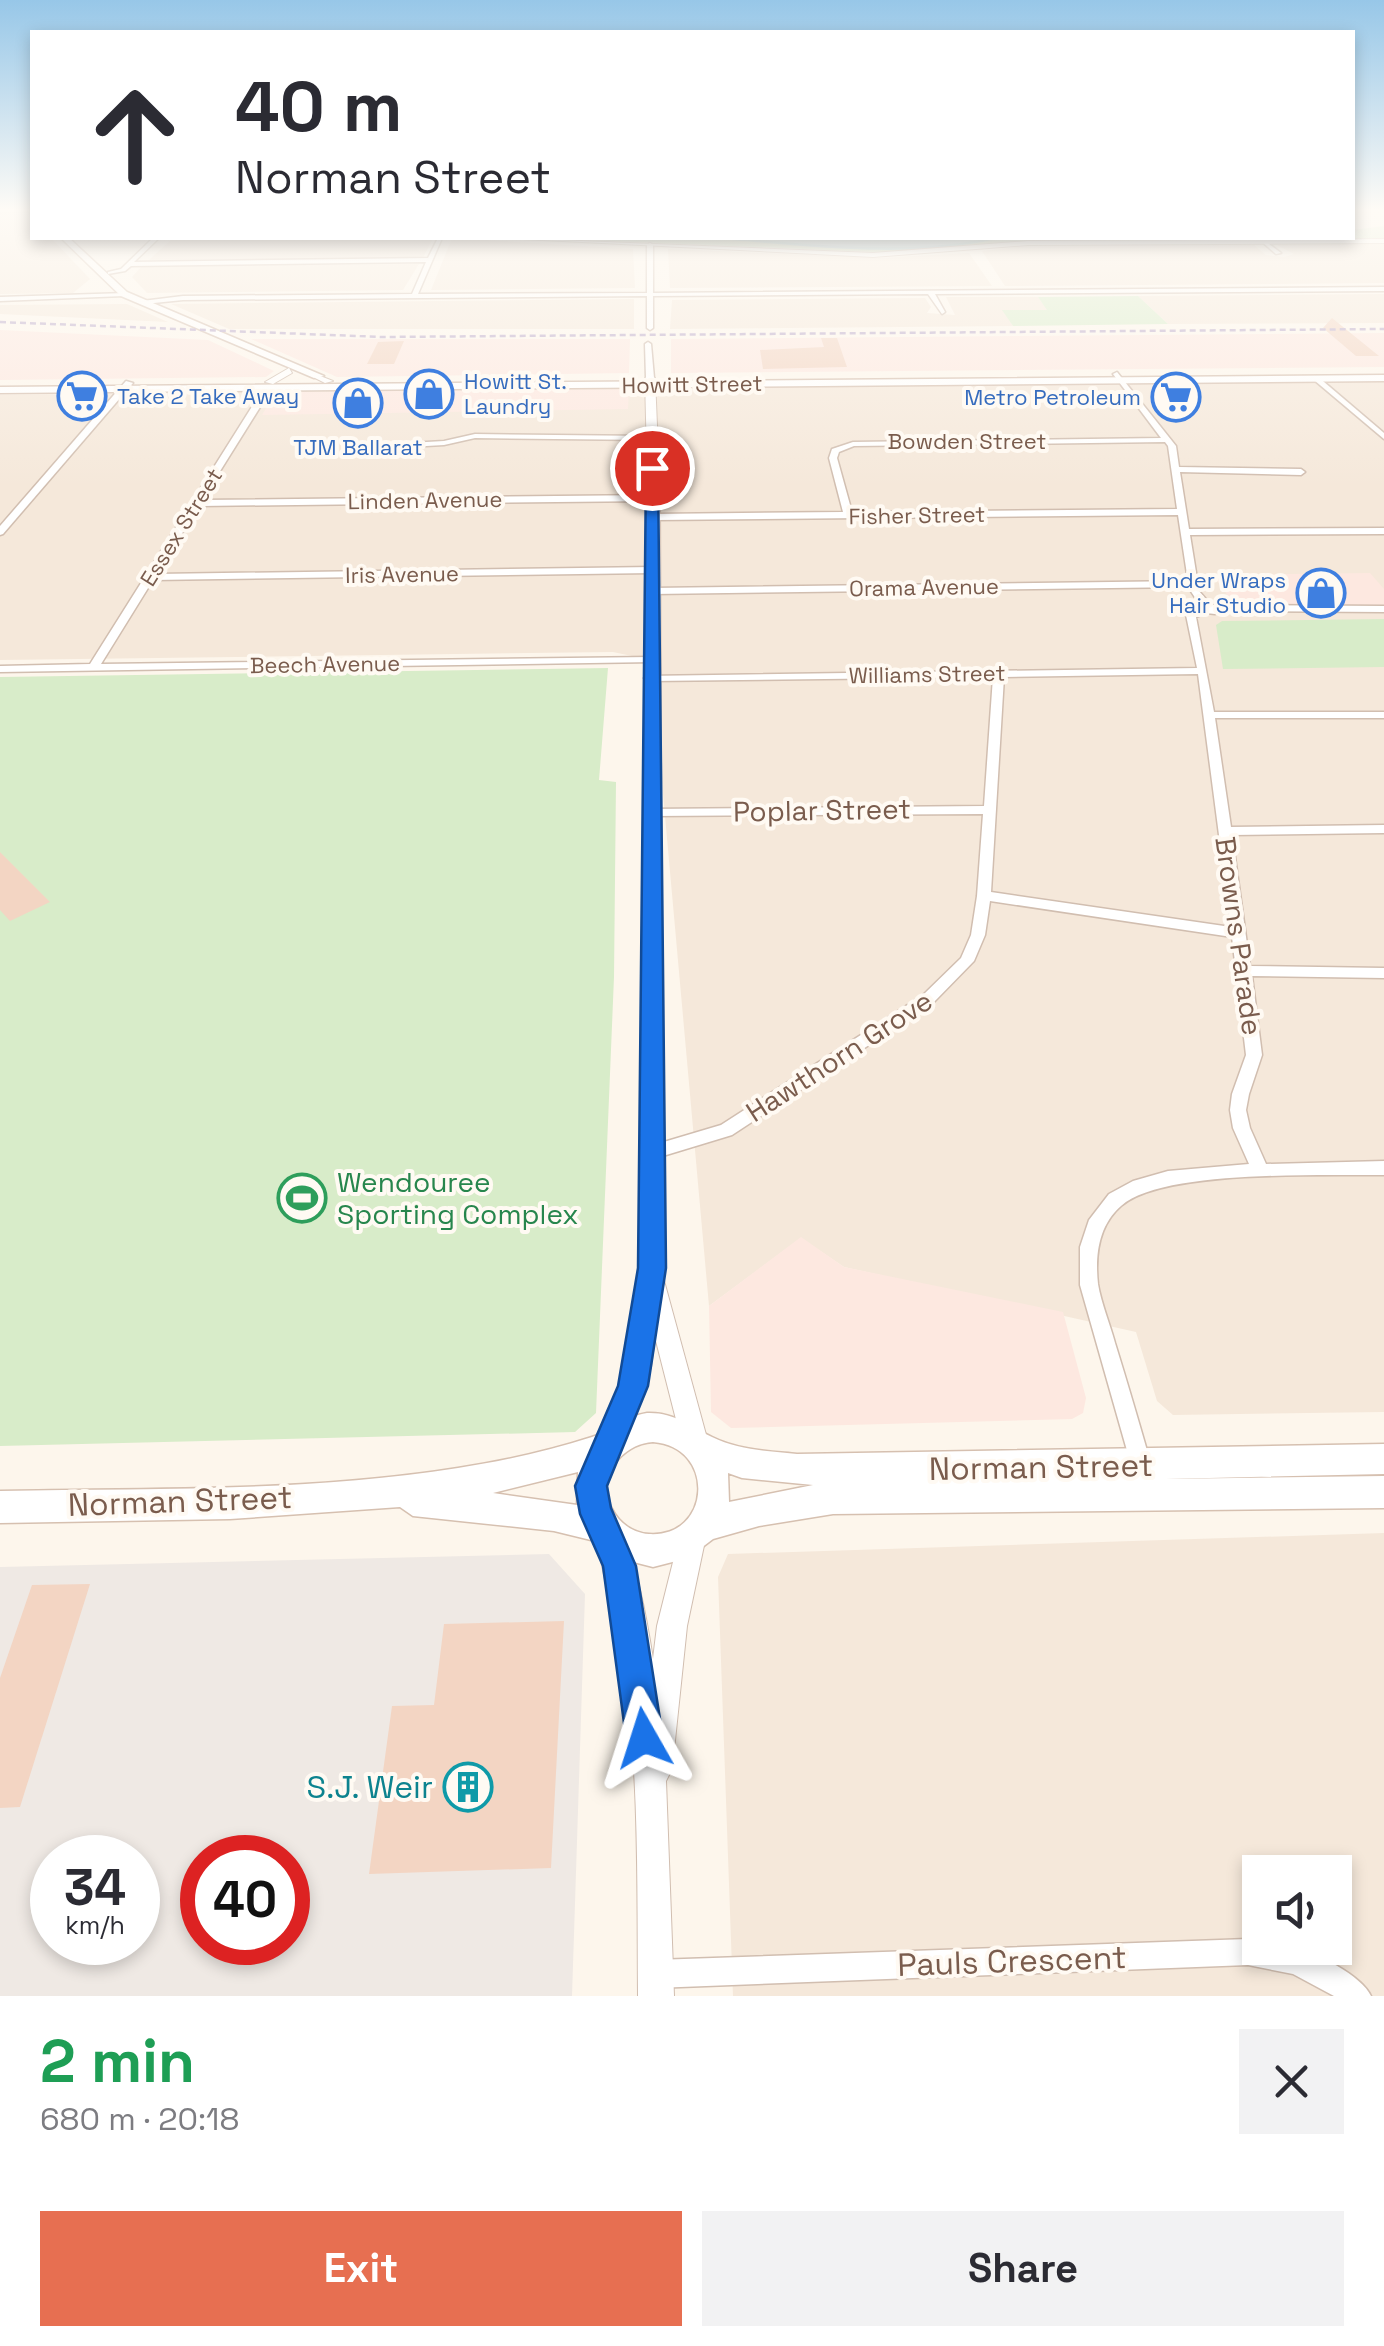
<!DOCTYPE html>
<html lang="en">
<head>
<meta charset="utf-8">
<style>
	body { margin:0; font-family:"Space Grotesk",sans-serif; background:#f2f2f3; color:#2b2b33; height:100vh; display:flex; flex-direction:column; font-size:38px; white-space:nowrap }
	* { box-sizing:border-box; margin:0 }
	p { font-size:32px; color:#7c7c81 }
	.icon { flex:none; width:55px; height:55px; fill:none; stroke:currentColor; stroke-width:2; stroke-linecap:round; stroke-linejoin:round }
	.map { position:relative; height:1996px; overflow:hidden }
	.drawer { display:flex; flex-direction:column; background:#fff; flex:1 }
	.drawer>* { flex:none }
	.top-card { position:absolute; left:30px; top:30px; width:1325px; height:210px; border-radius:0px; box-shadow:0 5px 15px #0003; background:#fff; color:#2b2b33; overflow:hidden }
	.controls { position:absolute; left:1242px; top:1855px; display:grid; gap:20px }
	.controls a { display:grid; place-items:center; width:110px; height:110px; border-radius:0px; background:#fff; box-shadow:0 5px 15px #0003; font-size:50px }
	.speed { position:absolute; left:30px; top:1835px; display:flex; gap:20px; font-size:50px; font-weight:700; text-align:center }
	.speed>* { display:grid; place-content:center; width:130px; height:130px; border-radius:50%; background:#fff; box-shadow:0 5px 15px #0003; line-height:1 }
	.speed small { font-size:25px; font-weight:400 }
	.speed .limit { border:15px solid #d22; background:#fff; color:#111 }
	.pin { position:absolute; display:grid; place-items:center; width:85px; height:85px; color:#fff; margin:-42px; border:5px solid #fff; border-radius:50%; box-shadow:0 2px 10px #0007 }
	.me { position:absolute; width:110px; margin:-55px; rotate:354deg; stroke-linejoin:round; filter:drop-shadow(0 0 8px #0008) }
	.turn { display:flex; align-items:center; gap:35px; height:210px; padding:0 40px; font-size:45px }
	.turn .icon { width:130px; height:130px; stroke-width:2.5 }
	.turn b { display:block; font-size:70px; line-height:85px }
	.round { display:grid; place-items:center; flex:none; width:105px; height:105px; border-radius:0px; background:#f2f2f3 }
	.head { display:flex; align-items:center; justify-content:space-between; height:170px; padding:0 40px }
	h1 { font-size:60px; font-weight:600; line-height:75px; color:#1e9e55 }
	.action { display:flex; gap:20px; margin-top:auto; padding:20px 40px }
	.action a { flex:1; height:115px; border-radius:0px; background:#e76f51; color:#fff; font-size:40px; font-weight:600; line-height:115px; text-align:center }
	.action a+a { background:#f2f2f3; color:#2b2b33 }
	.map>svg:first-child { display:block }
	.residential { fill:#f5e8da; fill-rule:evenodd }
	.commercial { fill:#fde8e0 }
	.industrial { fill:#efe9e4; fill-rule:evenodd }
	.green { fill:#d8ecc9 }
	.water { fill:#bfe3e8; stroke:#a5d3da; stroke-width:2.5 }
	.building { fill:#f3d5c3 }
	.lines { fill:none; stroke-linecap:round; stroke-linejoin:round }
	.minor-casing { stroke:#d1beb0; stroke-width:3 }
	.tertiary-casing { stroke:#d1beb0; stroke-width:2 }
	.secondary-casing { stroke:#d6c0b0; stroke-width:3 }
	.minor { fill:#fff; fill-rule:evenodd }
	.tertiary { fill:#fff; fill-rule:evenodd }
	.secondary { fill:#fff; fill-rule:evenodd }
	.rail { stroke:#b9a8c9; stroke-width:2.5; stroke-dasharray:6 4; stroke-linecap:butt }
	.route { fill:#1a73e8; stroke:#114b97; stroke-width:2.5 }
	.labels { text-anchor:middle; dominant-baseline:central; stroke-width:8; stroke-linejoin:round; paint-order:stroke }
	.far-shop-label { font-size:22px; fill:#366cbe; stroke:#fffaf3; text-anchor:start }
	.far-street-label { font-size:22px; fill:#7a5c4d; stroke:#fffaf3 }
	.street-label { font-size:28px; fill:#7a5c4d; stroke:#fffaf3 }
	.leisure-label { font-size:28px; fill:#27864d; stroke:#fffaf3; text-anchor:start }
	.near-street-label { font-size:32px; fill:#7a5c4d; stroke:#fffaf3 }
	.near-culture-label { font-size:32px; fill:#0d838f; stroke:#fffaf3; text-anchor:end }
</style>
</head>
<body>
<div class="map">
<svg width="1384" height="1996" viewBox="0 0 1384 1996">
	<rect width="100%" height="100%" fill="#fdf6ec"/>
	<!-- residential -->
	<g class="residential">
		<polygon points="0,212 28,212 32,217 32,238 51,238 90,279 73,293 0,294"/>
		<polygon points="173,238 433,238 423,258 149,260"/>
		<polygon points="452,238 633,249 635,288 431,290"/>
		<polygon points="1384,243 1384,283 1005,286 982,251 1028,246 1254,245 1266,255 1284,257 1294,254 1277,245"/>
		<polygon points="668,249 879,258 969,253 992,286 670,288"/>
		<polygon points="419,264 403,290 147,293 132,277 142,266"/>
		<polygon points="1384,294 1384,323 1168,324 1138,296"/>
		<polygon points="946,297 1038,297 1048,310 1003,310 1013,326 670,329 672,300 925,298 931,307 927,313 955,315"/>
		<polygon points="634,299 634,329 229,329 171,304"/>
		<polygon points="127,304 168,322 0,314 0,305"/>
		<polygon points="1384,378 1384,1412 1173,1415 1157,1401 1136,1332 844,1267 801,1238 709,1306 651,660 613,652 0,660 0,395"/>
		<path d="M 1384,1533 L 1384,1996 L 733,1996 L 718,1577 L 728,1554 ZM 1260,1872 L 1335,1872 L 1335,1948 L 1260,1948 Z"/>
	</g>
	<!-- commercial -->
	<g class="commercial">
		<polygon points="0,330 208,340 274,371 266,377 0,380"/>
		<polygon points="1384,333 1384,367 671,373 671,339"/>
		<polygon points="251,339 630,339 629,373 337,377"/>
		<polygon points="629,389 628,409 262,415 276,392"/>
		<polygon points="1370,573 1384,589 1384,605 1236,607 1213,575"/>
		<polygon points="801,1237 844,1267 1063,1312 1086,1398 1083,1413 1072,1419 731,1428 711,1412 709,1306"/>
	</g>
	<!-- industrial -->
	<path class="industrial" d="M 549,1554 L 585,1594 L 572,1996 L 0,1996 L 0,1567 ZM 52,1858 L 138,1858 L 138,1942 L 52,1942 ZM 202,1858 L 288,1858 L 288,1942 L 202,1942 Z"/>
	<!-- green -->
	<g class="green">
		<polygon points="1384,226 1384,238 1042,241 896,253 544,238 721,238 862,249 915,248 996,238 1352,238 1353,230"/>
		<polygon points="1138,296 1168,324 1013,326 1002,310 1047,310 1038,297"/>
		<polygon points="1384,619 1384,667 1223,669 1216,625 1222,621"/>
		<polygon points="608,668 599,780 616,782 614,977 596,1413 575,1432 0,1446 0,677"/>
	</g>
	<!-- water -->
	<path class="water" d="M 721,238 L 996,238 C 905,258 812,245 721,238 Z"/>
	<!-- building -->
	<g class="building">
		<polygon points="1332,318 1379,356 1356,356 1323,328"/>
		<polygon points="821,338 837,338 847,367 763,369 760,350 824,347"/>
		<polygon points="404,341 394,364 367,364 378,342"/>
		<polygon points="0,852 50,902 10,921 0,910"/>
		<polygon points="90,1584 20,1807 0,1808 0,1678 32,1585"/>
		<polygon points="564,1621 551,1868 369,1874 392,1706 434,1705 444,1624"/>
	</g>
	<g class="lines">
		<!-- minor casing -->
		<g class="minor-casing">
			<g id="minor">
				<polygon points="0,208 32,208 32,211 0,212"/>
				<polygon points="153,238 159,238 134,262 428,258 438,238 442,238 418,294 647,293 647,245 650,243 653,245 653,293 1384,287 1384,291 935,294 945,312 942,314 928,294 653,296 653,328 650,330 647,328 647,296 183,300 144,304 142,301 183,296 412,294 426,262 131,266 125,271 108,274 108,272 121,269"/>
				<polygon points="1261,241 1265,241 1281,253 1276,254"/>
				<polygon points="126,293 124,296 0,301 0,297"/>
				<polygon points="648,342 651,344 654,378 650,380 646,378 645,344"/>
				<path d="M 1117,372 L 1176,446 L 1179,467 L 1301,469 L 1305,472 L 1301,475 L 1180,472 L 1189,529 L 1384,528 L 1384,534 L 1190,535 L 1199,591 L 1211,605 L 1384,606 L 1384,612 L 1215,611 L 1215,614 L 1206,613 L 1196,617 L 1214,712 L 1384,712 L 1384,718 L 1215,718 L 1231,827 L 1384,825 L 1384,833 L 1232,835 L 1250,966 L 1384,968 L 1384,978 L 1252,976 L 1262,1055 L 1249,1094 L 1246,1110 L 1250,1128 L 1266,1164 L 1384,1161 L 1384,1175 C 1325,1176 1162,1169 1121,1206 C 1098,1226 1095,1256 1098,1284 C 1101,1303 1110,1324 1115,1343 C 1128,1385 1140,1426 1152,1468 L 1149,1475 L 1142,1478 L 1135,1475 L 1132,1468 L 1080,1285 L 1080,1247 L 1089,1220 L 1109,1194 L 1133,1181 L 1168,1171 L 1249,1164 L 1233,1128 L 1230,1110 L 1232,1094 L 1246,1055 L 1232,937 L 990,901 L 985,935 L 974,961 L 933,1003 L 732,1135 L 653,1159 L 647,1157 L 645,1152 L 647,1147 L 721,1125 L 923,995 L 961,958 L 971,935 L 977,896 L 983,814 L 653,816 L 647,812 L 649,809 L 984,806 L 993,677 L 650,681 L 644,678 L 646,676 L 1197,668 L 1186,615 L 1202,608 L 1188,587 L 653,594 L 648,591 L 653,588 L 1188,581 L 1178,515 L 654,520 L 649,517 L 654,514 L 843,512 L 829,458 L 832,449 L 853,442 L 1161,438 L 1113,374 ZM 1165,442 L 1168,446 L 1177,509 L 852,512 L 837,458 L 839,452 L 854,446 ZM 1198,674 L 1231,927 L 991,892 L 1004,677 Z"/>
				<polygon points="1317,376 1384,433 1384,439 1314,380"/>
				<polygon points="126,381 133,383 3,534 0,535 0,526"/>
				<polygon points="265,386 272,388 202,500 654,495 658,498 654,501 199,506 157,574 653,567 658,570 653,573 153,580 101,664 651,657 655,658 655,662 0,672 0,666 90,664"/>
				<polygon points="475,434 650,436 654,438 650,440 475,438 444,445 356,450 352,448 356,446 444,441"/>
				<path d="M 1248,1939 L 1260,1940 L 1260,1948 C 1271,1948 1283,1946 1294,1948 C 1316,1952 1362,1976 1371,1996 L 1334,1996 L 1293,1974 L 1248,1965 L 655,1988 L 645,1984 L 641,1974 L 645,1964 L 655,1960 Z"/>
			</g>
		</g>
		<!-- tertiary casing -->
		<g class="tertiary-casing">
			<g id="tertiary">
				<polygon points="505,238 873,253 1028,241 1384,239 1384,243 1028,245 873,257"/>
				<polygon points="289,368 292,373 273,384 265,382"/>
				<polygon points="315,374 333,381 325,383 315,378"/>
				<polygon points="650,375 655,378 660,498 663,1277 708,1442 704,1451 694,1455 684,1451 655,1337 651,1367 626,1443 622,1452 612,1456 602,1452 598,1443 625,1367 640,1269 648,498 645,378"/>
				<path d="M 609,1520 L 619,1524 C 637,1566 646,1614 653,1659 L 657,1626 L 682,1526 L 692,1522 L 702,1526 L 706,1536 L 687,1626 L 672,1769 L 666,1781 L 674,1996 L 638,1996 C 637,1879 640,1759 620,1643 C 616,1619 592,1541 599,1524 Z"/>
			</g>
		</g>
		<!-- secondary casing -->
		<g class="secondary-casing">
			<g id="secondary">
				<polygon points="27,208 32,208 32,212 29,212"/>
				<polygon points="61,238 69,238 127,292 324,376 314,378 121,296"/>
				<polygon points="1384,375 1384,381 0,393 0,387"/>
				<path d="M 647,1413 C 674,1412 689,1426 712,1437 C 738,1450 768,1451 797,1454 L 1384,1444 L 1384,1474 L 1166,1479 L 1384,1476 L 1384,1508 L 833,1514 L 759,1526 L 713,1539 L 688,1558 L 653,1567 L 618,1558 L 595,1541 L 554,1531 L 413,1516 L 400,1507 L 230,1519 L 0,1523 L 0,1491 C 152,1488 307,1492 458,1468 C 503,1461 549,1451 592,1437 C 611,1431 625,1416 647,1413 ZM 653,1442 C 717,1447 711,1538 649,1534 C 633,1533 619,1523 612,1509 C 595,1478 621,1444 653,1442 ZM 578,1472 L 577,1505 L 493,1493 ZM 728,1473 L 742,1478 L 813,1485 L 729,1502 Z"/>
			</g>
		</g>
		<!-- minor -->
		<use href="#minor" class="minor"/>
		<!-- tertiary -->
		<use href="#tertiary" class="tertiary"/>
		<!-- secondary -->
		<use href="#secondary" class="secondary"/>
		<!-- rail -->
		<polyline class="rail" points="0,322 382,337 1384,329"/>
	</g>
	<!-- sky -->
	<linearGradient id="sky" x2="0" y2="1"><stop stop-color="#97c7e8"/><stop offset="0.43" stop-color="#fefbf6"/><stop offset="1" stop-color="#fefbf6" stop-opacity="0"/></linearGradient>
	<rect width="1384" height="487" fill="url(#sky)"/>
	<!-- route -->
	<polygon class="route" points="652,464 658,468 666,1268 648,1386 607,1486 611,1508 636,1566 663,1738 657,1750 644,1756 631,1750 626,1738 603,1566 580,1514 575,1486 618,1386 638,1268 646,468"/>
	<!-- icons -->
	<defs>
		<g id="shop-ring" transform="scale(2.5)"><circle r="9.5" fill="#fffaf3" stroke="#3f7fe0" stroke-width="1.5"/><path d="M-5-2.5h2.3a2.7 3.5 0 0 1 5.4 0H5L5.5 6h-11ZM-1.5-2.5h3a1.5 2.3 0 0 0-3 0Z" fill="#3f7fe0"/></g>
		<g id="supermarket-ring" transform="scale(2.5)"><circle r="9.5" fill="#fffaf3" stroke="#3f7fe0" stroke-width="1.5"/><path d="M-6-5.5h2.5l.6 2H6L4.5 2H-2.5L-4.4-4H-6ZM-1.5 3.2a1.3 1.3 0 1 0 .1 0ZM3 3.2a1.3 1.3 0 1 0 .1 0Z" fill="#3f7fe0"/></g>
		<g id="stadium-ring" transform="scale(2.5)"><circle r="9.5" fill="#fffaf3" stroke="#2e9e5b" stroke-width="1.5"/><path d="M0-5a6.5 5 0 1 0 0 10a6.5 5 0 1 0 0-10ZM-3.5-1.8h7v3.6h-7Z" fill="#2e9e5b"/></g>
		<g id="building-ring" transform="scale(2.5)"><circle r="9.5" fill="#fffaf3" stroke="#0f9aa8" stroke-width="1.5"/><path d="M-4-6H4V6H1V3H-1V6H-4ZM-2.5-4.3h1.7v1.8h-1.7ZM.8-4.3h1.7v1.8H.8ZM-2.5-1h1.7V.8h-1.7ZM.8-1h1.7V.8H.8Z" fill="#0f9aa8"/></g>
	</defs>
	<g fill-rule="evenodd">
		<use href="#shop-ring" x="429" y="394"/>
		<use href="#supermarket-ring" x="82" y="396"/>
		<use href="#supermarket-ring" x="1176" y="397"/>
		<use href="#shop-ring" x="358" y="403"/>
		<use href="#shop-ring" x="1321" y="593"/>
		<use href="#stadium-ring" x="302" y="1198"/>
		<use href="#building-ring" x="468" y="1787"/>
	</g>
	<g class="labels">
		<!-- far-shop labels -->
		<g class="far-shop-label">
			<text x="464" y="381">Howitt St.<tspan x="464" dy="25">Laundry</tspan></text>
			<text x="117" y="396">Take 2 Take Away</text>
			<text x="1141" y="397" text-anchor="end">Metro Petroleum</text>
			<text x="358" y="447" text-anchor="middle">TJM Ballarat</text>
			<text x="1286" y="580" text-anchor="end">Under Wraps<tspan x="1286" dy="25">Hair Studio</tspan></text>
		</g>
		<!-- far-street labels -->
		<g class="far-street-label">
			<text transform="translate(692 384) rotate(-1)">Howitt Street</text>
			<text x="967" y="441">Bowden Street</text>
			<text transform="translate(425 500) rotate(-1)">Linden Avenue</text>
			<text transform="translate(917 515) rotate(-1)">Fisher Street</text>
			<text transform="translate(181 527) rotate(-58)">Essex Street</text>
			<text transform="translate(402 574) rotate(-1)">Iris Avenue</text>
			<text transform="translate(924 587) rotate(-1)">Orama Avenue</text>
			<text transform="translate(325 664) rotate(-1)">Beech Avenue</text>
			<text transform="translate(927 674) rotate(-1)">Williams Street</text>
		</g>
		<!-- street labels -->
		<g class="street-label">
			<text transform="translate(822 810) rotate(-1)">Poplar Street</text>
			<text transform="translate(1239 936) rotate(82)">Browns Parade</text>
			<text transform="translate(839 1056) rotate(-33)">Hawthorn Grove</text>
		</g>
		<!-- leisure labels -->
		<g class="leisure-label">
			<text x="337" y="1182">Wendouree<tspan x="337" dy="32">Sporting Complex</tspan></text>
		</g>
		<!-- near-street labels -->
		<g class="near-street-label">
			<text transform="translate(1041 1467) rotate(-1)">Norman Street</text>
			<text transform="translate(180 1501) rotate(-2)">Norman Street</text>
			<text transform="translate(1012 1961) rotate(-2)">Pauls Crescent</text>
		</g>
		<!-- near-culture labels -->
		<g class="near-culture-label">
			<text x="433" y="1787">S.J. Weir</text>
		</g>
	</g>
</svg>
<div class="controls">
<a><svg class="icon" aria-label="sound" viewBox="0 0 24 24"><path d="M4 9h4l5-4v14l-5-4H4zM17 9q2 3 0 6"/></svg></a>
</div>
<div class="speed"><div>34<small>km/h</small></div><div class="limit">40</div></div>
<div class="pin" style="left:652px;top:468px;background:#d93025"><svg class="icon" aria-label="arrive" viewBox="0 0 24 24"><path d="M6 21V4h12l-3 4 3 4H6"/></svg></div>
<svg class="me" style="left:644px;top:1738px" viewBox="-20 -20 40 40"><path d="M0-17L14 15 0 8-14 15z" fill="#1a73e8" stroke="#fff" stroke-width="4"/></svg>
<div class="top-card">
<div class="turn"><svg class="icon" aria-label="ahead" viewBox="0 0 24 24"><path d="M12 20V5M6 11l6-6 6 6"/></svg><div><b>40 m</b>Norman Street</div></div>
</div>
</div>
<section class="drawer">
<div class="head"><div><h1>2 min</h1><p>680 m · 20:18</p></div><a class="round"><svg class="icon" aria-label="close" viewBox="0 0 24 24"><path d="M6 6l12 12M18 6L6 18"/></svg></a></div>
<div class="action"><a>Exit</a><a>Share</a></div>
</section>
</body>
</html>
